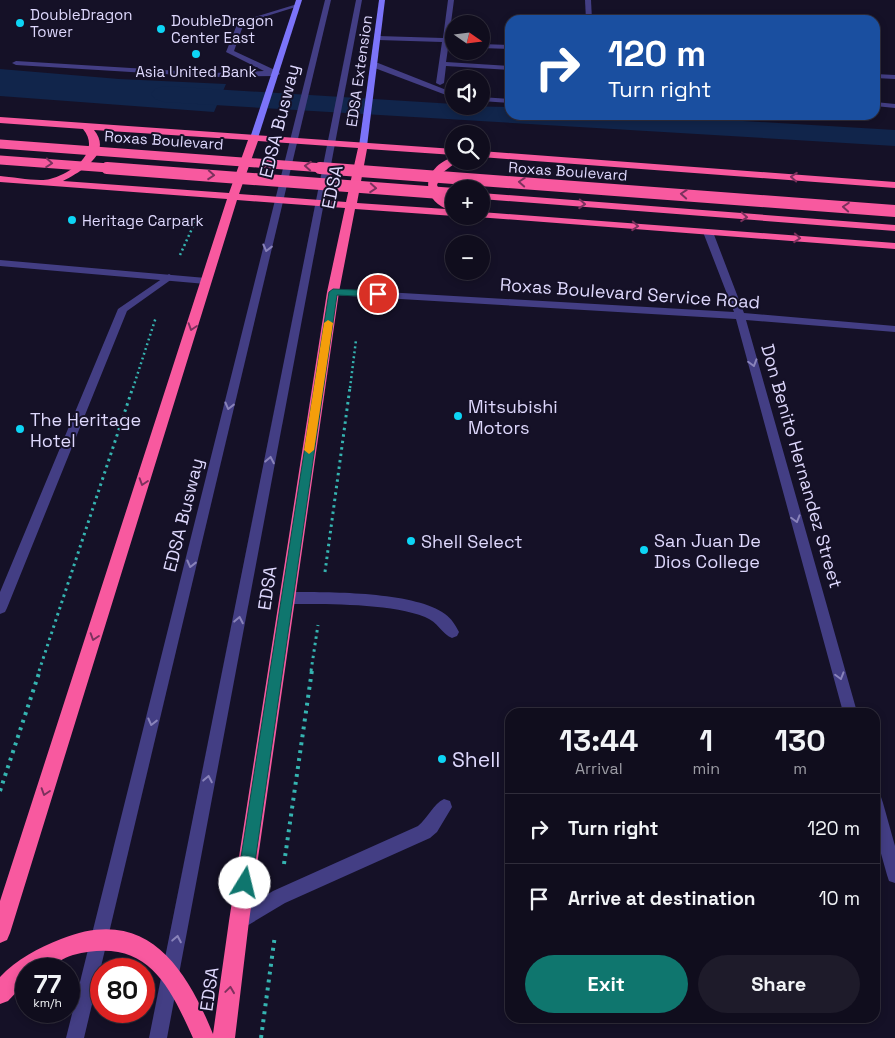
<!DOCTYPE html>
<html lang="en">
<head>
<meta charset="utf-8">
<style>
	body { margin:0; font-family:"Space Grotesk",sans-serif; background:#1e1b2a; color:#f1f3f6; height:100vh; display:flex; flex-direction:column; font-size:19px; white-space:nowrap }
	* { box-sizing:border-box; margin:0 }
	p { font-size:16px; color:#9c9ca4 }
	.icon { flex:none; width:28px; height:28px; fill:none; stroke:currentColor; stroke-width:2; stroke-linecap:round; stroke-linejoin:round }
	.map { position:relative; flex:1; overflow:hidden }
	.drawer { position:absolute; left:505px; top:708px; width:375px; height:315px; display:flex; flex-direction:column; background:#100d1d; border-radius:15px; box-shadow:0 2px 8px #0003,0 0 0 1px #302d3b }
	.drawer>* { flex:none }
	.banner { position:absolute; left:505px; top:15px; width:375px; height:105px; border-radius:15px; box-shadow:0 2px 8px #0003,0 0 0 1px #302d3b; background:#1a4fa0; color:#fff; overflow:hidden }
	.needle { width:32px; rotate:104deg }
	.buttons { position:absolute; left:445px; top:15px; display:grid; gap:10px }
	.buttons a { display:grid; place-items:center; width:45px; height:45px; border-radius:50%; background:#100d1d; box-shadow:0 2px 8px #0003,0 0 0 1px #302d3b; font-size:25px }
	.speed { position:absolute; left:15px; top:958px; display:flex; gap:10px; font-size:25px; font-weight:700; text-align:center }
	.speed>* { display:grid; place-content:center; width:65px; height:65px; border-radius:50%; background:#100d1d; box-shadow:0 2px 8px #0003,0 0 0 1px #302d3b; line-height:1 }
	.speed small { font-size:12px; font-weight:400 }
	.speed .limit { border:8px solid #d22; background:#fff; color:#111 }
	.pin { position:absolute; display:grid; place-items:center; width:42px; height:42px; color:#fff; margin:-21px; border:2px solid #fff; border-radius:50%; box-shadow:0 1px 5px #0007 }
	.me { position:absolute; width:55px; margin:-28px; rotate:9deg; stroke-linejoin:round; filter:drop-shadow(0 0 4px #0008) }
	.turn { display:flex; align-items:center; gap:18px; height:105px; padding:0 20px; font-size:22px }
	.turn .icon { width:65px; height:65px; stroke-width:2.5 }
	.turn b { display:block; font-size:35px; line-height:42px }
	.eta { display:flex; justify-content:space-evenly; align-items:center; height:85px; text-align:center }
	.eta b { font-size:30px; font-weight:600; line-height:35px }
	.action { display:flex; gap:10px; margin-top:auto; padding:10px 20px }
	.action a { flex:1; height:58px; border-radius:30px; background:#0f766e; color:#fff; font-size:20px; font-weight:600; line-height:58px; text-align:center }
	.action a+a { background:#1e1b2a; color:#f1f3f6 }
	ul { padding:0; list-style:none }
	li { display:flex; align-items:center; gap:15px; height:70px; padding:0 20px; border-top:1px solid #302d3b }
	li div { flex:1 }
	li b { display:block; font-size:19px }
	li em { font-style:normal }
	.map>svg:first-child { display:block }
	.water { fill:#11254b }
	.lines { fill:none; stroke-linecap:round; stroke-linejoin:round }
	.canal { fill:#11254b; fill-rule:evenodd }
	.path-far2 { stroke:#35b4b1; stroke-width:2.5; stroke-dasharray:2 3; stroke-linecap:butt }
	.path-far1 { stroke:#35b4b1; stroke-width:3; stroke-dasharray:2.5 4; stroke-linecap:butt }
	.path { stroke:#35b4b1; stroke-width:4; stroke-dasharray:3 5; stroke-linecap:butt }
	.lane { fill:#433e84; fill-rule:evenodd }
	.street { fill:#433e84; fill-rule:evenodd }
	.secondary { fill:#7c74f9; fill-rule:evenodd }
	.highway { fill:#f8599f; fill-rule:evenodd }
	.highway-bridge-far1 { stroke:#f8599f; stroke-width:9 }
	.highway-bridge { stroke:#f8599f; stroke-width:12 }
	.oneway { stroke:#7b315d }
	.oneway2 { stroke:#8983ba }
	.route { fill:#0f766e; stroke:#0a4d48 }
	.slow { fill:#f59e0b }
	.poi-dot { fill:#0dd5f5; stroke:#151127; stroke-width:2 }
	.labels { text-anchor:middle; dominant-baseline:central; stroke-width:4; stroke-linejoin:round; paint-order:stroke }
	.far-poi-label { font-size:15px; fill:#ded8fd; stroke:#151127; text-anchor:start }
	.far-street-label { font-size:15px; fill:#ded8fd; stroke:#151127 }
	.street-label { font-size:18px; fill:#ded8fd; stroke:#151127 }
	.poi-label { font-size:18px; fill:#ded8fd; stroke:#151127; text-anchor:start }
	.near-poi-label { font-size:21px; fill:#ded8fd; stroke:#151127; text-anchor:start }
</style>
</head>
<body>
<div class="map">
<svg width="895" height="1038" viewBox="0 0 895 1038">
	<rect width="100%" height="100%" fill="#151127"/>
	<!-- water -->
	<polygon class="water" points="0,69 119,79 226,84 214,112 0,96"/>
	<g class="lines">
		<!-- canal -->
		<polygon class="canal" points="164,86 454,104 454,106 510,107 510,115 644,115 895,130 895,146 164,102 155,99 151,94 155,89"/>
		<!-- path-far2 -->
		<g class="path-far2">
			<polyline points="180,255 195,222"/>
			<polyline points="133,388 156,317"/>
			<polyline points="350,388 356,340"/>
		</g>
		<!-- path-far1 -->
		<g class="path-far1">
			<polyline points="325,572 350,387"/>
			<polyline points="39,671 133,387"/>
			<polyline points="311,671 318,625"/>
		</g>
		<!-- path -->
		<g class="path">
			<polyline points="0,791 40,670"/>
			<polyline points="284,864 312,670"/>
			<polyline points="261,1038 275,935"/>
		</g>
		<!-- lane -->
		<g class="lane">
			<polygon points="325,0 331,0 84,1038 66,1038"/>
			<polygon points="356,0 362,0 167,1038 149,1038"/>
			<polygon points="448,0 454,0 449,38 454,38 454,42 449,42 446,62 510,66 510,70 446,66 444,83 440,85 436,83 442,42 378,40 375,38 378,36 443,38"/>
			<polygon points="585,0 591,0 592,20 586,20"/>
			<polygon points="294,5 299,6 244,23 234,51 279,72 280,74 276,76 213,77 16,65 12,63 16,61 213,73 264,71 226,52 238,22"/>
			<polygon points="481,44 510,45 510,49 481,48"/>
			<polygon points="372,63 378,63 454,93 454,98 372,67"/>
			<polygon points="875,74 895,75 895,79 875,78"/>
			<polygon points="481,97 510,99 510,103 481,101"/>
			<polygon points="875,102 895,104 895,108 875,106"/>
			<polygon points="169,274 174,277 172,279 127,311 7,608 5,612 0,614 0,592 118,309"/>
			<path d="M 287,592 C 326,592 414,591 445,614 C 451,618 456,626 459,632 L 457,636 L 452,638 C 442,634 438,622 425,617 C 390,603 325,604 287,604 L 282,602 L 280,598 L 282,594 Z"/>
			<path d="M 444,799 L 450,801 L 452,807 L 437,832 L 430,838 L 285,903 L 245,927 L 239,930 L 233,927 L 230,921 L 233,915 L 273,891 L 418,826 C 428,818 433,804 444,799 Z"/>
		</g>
		<!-- street -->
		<g class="street">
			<polygon points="708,229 713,232 744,313 895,326 895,332 746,320 857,712 843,712 736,319 333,295 328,292 333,289 734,312 703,232"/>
			<polygon points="0,260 206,278 211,281 206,284 0,266"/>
			<polygon points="875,795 881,797 883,803 895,846 895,883 889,881 887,875 875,832"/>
		</g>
		<!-- secondary -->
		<g class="secondary">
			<polygon points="296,0 302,0 258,138 251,140 250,138"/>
			<polygon points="379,0 385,0 367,146 363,148 359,146"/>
		</g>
		<!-- highway -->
		<g class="highway">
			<path d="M 0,117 L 454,149 L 454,155 L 367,149 L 357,203 L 446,209 C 417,195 426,165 454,157 L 454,161 L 458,161 L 442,173 L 437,185 L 442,196 L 454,205 L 454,216 L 355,209 L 339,292 L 249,921 L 235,1038 L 193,1038 C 167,980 145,937 73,955 C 63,958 55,964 45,968 C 40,970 32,969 26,969 L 26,982 L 8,1001 L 0,1004 L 0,977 C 17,959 38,948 61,939 C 145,905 185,965 213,1034 L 229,921 L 327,292 L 345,208 L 237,200 L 10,933 L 7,940 L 0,943 L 0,901 L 227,199 L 0,182 L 0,176 C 13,177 39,182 50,179 C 72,173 102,152 83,129 L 0,123 ZM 94,130 L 248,140 L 229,193 L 63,181 C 82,171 113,153 94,130 ZM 258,141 L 358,148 L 346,202 L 239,194 Z"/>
			<polygon points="481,151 895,182 895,188 481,157"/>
			<polygon points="481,193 895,225 895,231 481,199"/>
			<polygon points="481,212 895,243 895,249 477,217 481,216"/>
		</g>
		<!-- highway-bridge-far1 -->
		<g class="highway-bridge-far1">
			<polyline points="0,144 337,169"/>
			<polyline points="0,160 123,169"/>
		</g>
		<!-- highway-bridge -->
		<g class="highway-bridge">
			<polyline points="107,168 454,194"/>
			<polyline points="320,168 895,211"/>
		</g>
	</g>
	<!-- one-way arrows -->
	<defs><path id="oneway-chevron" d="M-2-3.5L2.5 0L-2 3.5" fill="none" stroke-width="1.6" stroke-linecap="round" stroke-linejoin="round" transform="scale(1.25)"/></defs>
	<g class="oneway">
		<use href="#oneway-chevron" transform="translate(49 163) rotate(4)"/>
		<use href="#oneway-chevron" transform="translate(308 166) rotate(-176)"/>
		<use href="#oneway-chevron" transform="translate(211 175) rotate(4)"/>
		<use href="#oneway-chevron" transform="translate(794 177) rotate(-176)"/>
		<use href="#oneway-chevron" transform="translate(522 182) rotate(-176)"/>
		<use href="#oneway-chevron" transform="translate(373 188) rotate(4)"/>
		<use href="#oneway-chevron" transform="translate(684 194) rotate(-176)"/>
		<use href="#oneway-chevron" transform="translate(582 204) rotate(4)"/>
		<use href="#oneway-chevron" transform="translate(846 207) rotate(-176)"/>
		<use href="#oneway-chevron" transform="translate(744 217) rotate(4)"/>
		<use href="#oneway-chevron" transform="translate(635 226) rotate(4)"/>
		<use href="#oneway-chevron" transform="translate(797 238) rotate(4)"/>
		<use href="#oneway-chevron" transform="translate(192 327) rotate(108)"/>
		<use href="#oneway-chevron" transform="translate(143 482) rotate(108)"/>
		<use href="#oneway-chevron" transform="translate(94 637) rotate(108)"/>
		<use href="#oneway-chevron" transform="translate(45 792) rotate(108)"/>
		<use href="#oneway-chevron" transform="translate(230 990) rotate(-82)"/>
	</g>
	<g class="oneway2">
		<use href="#oneway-chevron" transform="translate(267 248) rotate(104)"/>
		<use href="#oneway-chevron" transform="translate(753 363) rotate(74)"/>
		<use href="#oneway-chevron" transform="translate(229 406) rotate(104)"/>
		<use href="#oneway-chevron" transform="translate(270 460) rotate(-79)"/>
		<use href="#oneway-chevron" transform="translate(796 519) rotate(74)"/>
		<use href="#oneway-chevron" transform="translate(191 564) rotate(104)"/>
		<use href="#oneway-chevron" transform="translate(239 620) rotate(-79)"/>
		<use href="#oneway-chevron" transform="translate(840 676) rotate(74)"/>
		<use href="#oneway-chevron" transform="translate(152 722) rotate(104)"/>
		<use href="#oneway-chevron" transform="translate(208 779) rotate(-79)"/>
		<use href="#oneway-chevron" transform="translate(177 939) rotate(-79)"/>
	</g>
	<!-- route -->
	<polygon class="route" points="333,289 378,291 383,294 378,297 337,295 252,883 250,888 245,890 240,888 237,883 329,292"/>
	<!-- slow -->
	<polygon class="slow" points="328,320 333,323 314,450 309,454 304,450 324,323"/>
	<!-- markers -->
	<g class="poi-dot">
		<circle cx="20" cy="23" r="5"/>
		<circle cx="161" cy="29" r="5"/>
		<circle cx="196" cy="54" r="5"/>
		<circle cx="72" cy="220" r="5"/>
		<circle cx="458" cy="416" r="5"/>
		<circle cx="20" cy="429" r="5"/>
		<circle cx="411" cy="541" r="5"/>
		<circle cx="644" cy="550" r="5"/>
		<circle cx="442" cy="759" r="5"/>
	</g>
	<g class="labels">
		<!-- far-poi labels -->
		<g class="far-poi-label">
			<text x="30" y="14">DoubleDragon<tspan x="30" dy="17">Tower</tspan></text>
			<text x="171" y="20">DoubleDragon<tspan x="171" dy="17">Center East</tspan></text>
			<text x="196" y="71" text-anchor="middle">Asia United Bank</text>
			<text x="82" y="220">Heritage Carpark</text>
		</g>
		<!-- far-street labels -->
		<g class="far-street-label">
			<text transform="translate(359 71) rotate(-82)">EDSA Extension</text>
			<text transform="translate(164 140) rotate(4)">Roxas Boulevard</text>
			<text transform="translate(568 171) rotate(4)">Roxas Boulevard</text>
		</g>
		<!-- street labels -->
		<g class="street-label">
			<text transform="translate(279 121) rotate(-76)">EDSA Busway</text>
			<text transform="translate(332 187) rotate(-78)">EDSA</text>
			<text transform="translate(630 293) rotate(4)">Roxas Boulevard Service Road</text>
			<text transform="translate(802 466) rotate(74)">Don Benito Hernandez Street</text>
			<text transform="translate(183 515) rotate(-76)">EDSA Busway</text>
			<text transform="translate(267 588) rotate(-82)">EDSA</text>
			<text transform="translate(209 989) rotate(-82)">EDSA</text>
		</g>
		<!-- poi labels -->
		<g class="poi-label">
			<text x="468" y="406">Mitsubishi<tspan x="468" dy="21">Motors</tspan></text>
			<text x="30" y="419">The Heritage<tspan x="30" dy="21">Hotel</tspan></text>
			<text x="654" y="540">San Juan De<tspan x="654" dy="21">Dios College</tspan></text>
			<text x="421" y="541">Shell Select</text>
		</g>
		<!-- near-poi labels -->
		<g class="near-poi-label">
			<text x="452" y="759">Shell</text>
		</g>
	</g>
</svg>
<div class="buttons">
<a><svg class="needle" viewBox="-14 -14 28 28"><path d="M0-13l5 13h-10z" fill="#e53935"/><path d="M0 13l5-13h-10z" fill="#9c9ca4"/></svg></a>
<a><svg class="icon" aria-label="sound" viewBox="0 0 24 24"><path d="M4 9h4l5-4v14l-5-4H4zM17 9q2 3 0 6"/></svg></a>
<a><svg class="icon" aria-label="search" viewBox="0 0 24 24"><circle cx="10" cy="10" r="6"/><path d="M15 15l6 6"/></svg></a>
<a>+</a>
<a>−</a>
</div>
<div class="speed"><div>77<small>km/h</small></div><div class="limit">80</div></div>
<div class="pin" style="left:378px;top:294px;background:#d93025"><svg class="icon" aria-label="arrive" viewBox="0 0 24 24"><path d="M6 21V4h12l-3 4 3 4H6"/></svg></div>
<svg class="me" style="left:245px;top:883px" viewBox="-20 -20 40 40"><circle r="19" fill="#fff"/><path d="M0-13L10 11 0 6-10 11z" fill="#0f766e"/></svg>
<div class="banner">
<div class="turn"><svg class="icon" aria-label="right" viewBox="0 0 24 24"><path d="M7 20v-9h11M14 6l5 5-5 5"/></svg><div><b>120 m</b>Turn right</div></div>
</div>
<section class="drawer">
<div class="eta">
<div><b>13:44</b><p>Arrival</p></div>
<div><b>1</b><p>min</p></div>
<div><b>130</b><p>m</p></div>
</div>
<ul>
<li><svg class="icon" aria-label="right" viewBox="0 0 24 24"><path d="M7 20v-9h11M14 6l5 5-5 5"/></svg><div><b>Turn right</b></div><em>120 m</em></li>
<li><svg class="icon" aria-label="arrive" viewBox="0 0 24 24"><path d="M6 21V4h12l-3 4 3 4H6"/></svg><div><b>Arrive at destination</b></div><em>10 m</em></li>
</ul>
<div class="action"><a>Exit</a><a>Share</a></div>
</section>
</div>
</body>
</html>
